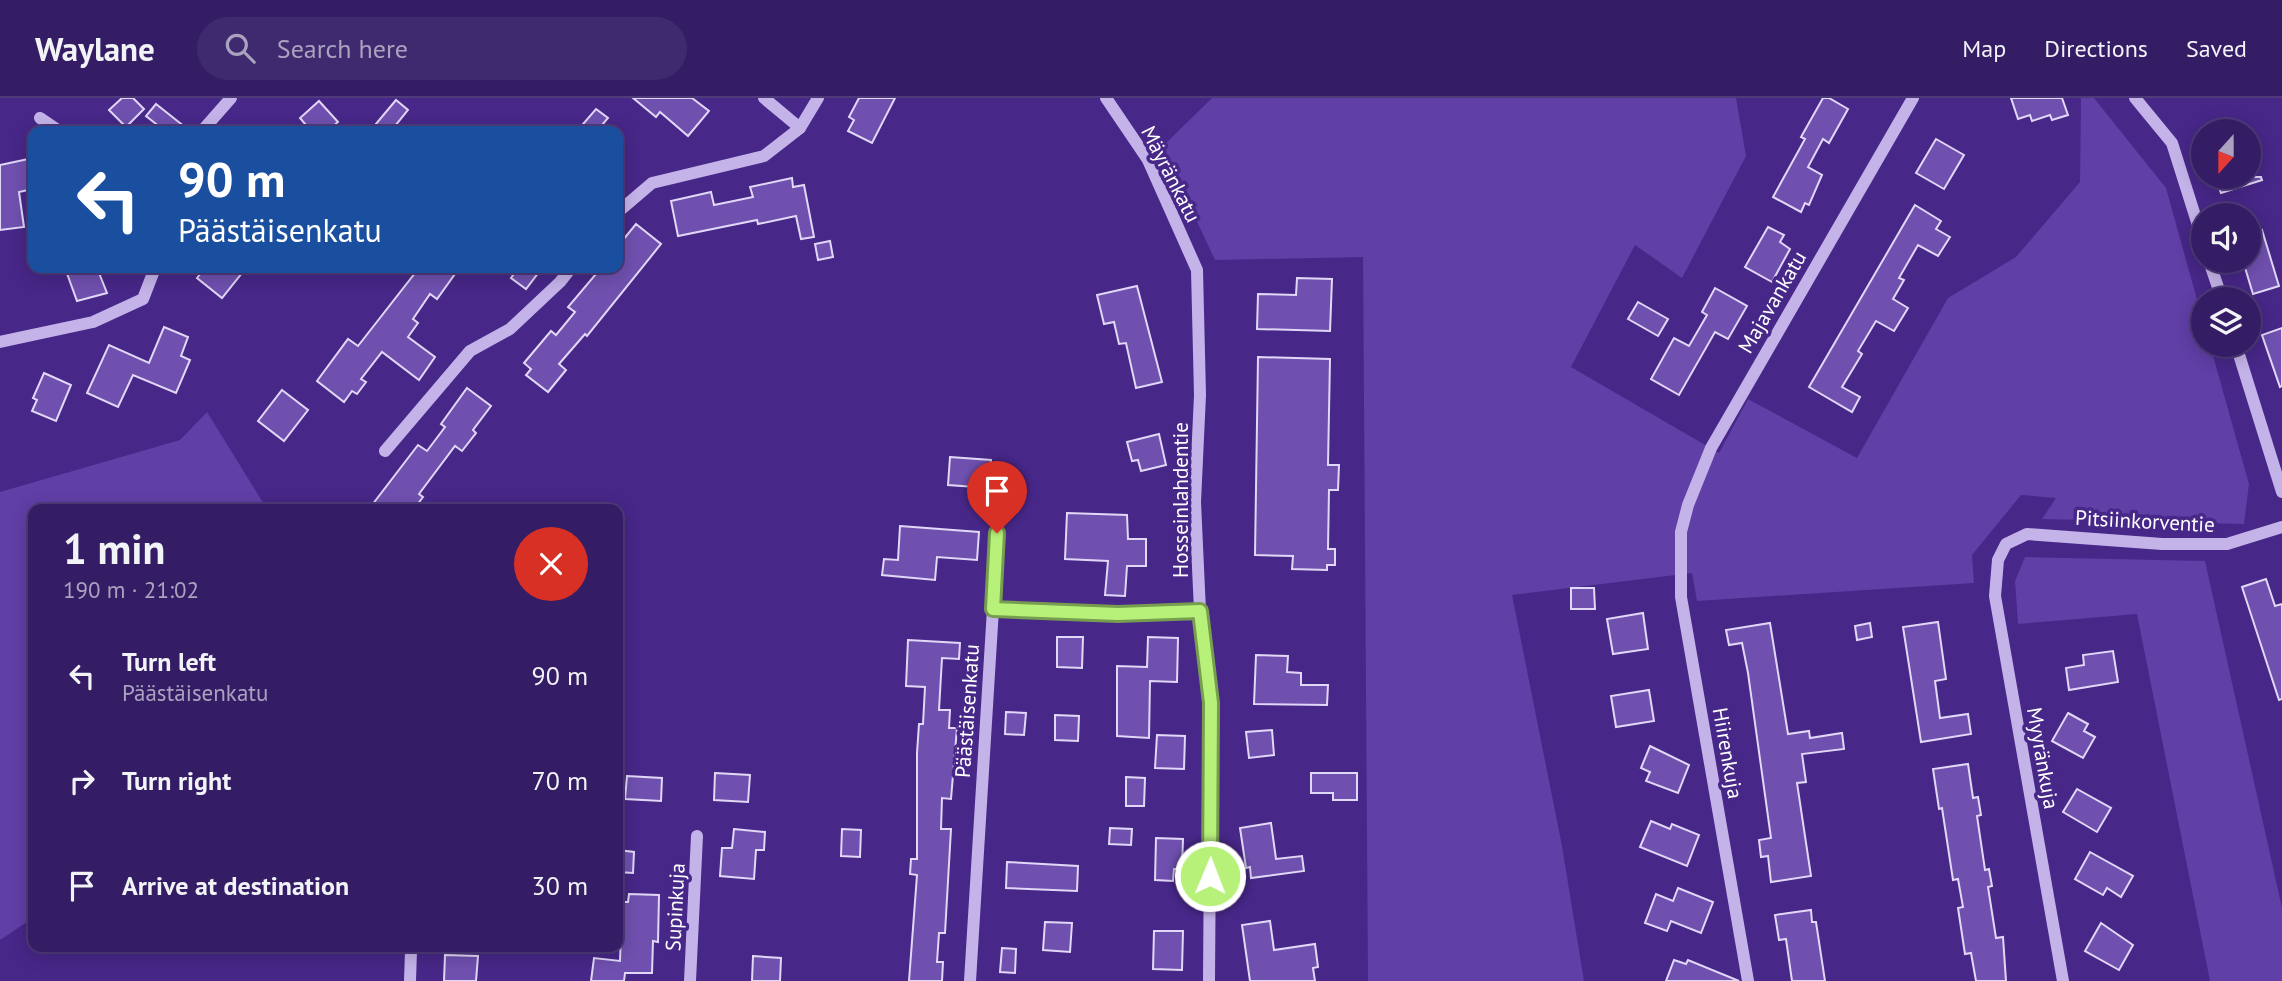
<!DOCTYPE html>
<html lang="en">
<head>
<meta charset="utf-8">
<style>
	body { margin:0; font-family:"PT Sans",sans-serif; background:#402a6f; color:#f1f3f6; height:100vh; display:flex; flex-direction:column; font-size:26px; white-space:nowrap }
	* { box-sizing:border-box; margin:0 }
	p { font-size:23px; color:#aaa2bf }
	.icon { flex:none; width:38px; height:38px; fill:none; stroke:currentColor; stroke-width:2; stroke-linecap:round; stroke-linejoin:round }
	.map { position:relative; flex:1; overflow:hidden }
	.sheet { position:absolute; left:28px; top:406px; width:595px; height:448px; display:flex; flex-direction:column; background:#351d66; border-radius:14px; box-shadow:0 4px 18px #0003,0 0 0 2px #4f3b7a }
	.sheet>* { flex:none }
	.guide { position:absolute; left:28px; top:28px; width:595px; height:147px; border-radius:14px; box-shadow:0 4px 18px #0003,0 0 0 2px #4f3b7a; background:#1a4fa0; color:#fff; overflow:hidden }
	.needle { width:46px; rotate:201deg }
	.tools { position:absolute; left:2191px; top:21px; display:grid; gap:14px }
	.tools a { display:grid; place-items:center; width:70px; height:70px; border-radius:50%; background:#351d66; box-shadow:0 4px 18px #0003,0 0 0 2px #4f3b7a; font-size:35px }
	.pin { position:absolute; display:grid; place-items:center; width:60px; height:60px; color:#fff; margin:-72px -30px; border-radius:50% 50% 50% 0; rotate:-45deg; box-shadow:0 0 7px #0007 }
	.pin .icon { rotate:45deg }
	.me { position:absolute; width:77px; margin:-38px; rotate:1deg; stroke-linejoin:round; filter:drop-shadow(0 0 5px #0008) }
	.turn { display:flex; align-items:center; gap:24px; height:147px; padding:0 35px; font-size:32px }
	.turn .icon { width:91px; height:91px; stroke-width:2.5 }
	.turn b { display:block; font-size:49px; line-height:60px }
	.round { display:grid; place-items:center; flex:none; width:74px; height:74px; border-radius:37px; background:#402a6f }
	.overview { display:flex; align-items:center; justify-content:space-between; height:119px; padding:0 35px }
	h1 { font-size:42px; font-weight:800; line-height:52px }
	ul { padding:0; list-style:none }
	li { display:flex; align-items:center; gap:21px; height:105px; padding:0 35px }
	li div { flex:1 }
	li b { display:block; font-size:26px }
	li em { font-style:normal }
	header { display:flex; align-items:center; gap:42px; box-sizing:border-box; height:98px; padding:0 35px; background:#351d66; border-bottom:2px solid #4f3b7a }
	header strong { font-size:33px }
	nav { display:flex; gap:38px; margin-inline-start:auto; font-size:24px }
	.search { width:490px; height:63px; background:#402a6f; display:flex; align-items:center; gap:18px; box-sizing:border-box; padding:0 24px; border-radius:38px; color:#aaa2bf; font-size:26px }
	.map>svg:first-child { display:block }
	.green { fill:#603fa6 }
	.building { fill:#6f50af; stroke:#e1d7f7; stroke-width:2 }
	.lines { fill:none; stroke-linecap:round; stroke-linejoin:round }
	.minor { stroke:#c4b3e9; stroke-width:12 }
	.route-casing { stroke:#779d4f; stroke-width:18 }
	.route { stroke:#b7f179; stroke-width:12 }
	.labels { text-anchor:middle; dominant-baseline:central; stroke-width:7; stroke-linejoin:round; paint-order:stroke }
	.street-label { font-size:21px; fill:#fff; stroke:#472788 }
</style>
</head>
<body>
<header>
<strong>Waylane</strong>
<div class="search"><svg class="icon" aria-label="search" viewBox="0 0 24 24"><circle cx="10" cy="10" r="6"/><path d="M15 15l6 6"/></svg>Search here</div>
<nav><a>Map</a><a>Directions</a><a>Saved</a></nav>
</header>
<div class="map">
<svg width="2282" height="883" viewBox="0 0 2282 883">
	<rect width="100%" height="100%" fill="#472788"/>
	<!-- green -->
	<g class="green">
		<polygon points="1212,0 1736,0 1746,58 1682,180 1635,147 1571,269 1719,355 1748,301 1857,360 1948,200 2016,159 2080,84 2081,0 2094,0 2166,90 2203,223 2203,247 2210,247 2249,386 2244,426 2042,421 2056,400 2021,397 1972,457 1974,485 1697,503 1692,475 1512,497 1562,748 1584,883 1368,883 1363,159 1215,162 1162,49"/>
		<polygon points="207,314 267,411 33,411 33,820 0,842 0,394 180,342"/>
		<polygon points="2025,459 2205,463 2282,810 2282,883 2210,883 2137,516 2018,526 2015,483"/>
	</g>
	<!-- building -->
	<g class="building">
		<polygon points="122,0 133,0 144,11 126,29 109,12"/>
		<polygon points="633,0 692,0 709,13 688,38 660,14 656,19"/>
		<polygon points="859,0 895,0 872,45 848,33 854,22 849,19"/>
		<polygon points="1823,0 1829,0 1848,11 1829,45 1823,41 1808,69 1822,77 1809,107 1805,105 1801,114 1773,99 1805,41 1801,39"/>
		<polygon points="2011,0 2062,0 2068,17 2052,22 2050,17 2032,23 2030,17 2018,21"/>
		<polygon points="396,2 408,12 391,33 370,33"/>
		<polygon points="319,3 338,24 327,33 311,33 300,20"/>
		<polygon points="156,6 190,33 165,33 146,18"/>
		<polygon points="596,11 608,20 597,33 592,33 583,26"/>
		<polygon points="1936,41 1964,57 1944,91 1916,75"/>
		<polygon points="33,60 33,91 19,94 24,129 0,132 0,67"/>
		<polygon points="2215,79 2261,79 2262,82 2221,95"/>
		<polygon points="792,80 793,89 804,87 814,139 801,141 796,118 758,126 757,122 678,138 671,103 711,94 714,107 753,99 750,89"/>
		<polygon points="1915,107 1941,123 1936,131 1950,139 1938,158 1918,147 1899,180 1904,182 1893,201 1908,210 1894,233 1876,223 1858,253 1862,256 1842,289 1860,299 1852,314 1809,289"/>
		<polygon points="636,126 661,146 587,238 585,236 559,266 566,272 548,294 526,277 531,271 524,265 551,233 556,237 575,214 568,209 601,170 618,170 618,148"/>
		<polygon points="1768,129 1784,137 1780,144 1790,151 1772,184 1745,169"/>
		<polygon points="2262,132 2279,188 2253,196 2243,163 2249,163 2249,136"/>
		<polygon points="830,143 833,159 818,162 815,146"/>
		<polygon points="65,170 97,170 107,195 77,203"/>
		<polygon points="205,170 246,170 222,200 197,180"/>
		<polygon points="419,170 447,170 455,176 437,201 430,196 413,221 418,225 408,239 435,259 419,282 382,254 361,281 366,284 357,296 352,293 344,304 317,283 348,241 358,248"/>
		<polygon points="518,170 542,170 526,191 511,180"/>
		<polygon points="1297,180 1332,181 1330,233 1257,231 1258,196 1296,197"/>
		<polygon points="1137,188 1162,284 1136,290 1126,245 1119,246 1114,224 1104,226 1097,197"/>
		<polygon points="1715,190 1747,208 1728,241 1715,234 1679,297 1651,281 1674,240 1689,248 1707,217 1702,214"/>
		<polygon points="1638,204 1668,221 1658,238 1628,221"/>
		<polygon points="164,229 188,239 181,258 190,262 176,295 133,277 118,309 87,295 109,247 149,265"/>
		<polygon points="2282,230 2282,288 2280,289 2262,237"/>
		<polygon points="1258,259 1330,261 1328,367 1339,367 1338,392 1329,392 1328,451 1335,451 1335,467 1327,467 1327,472 1292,471 1293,458 1255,457"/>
		<polygon points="44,275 71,287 56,323 32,313 37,302 33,300"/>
		<polygon points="467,290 491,308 473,332 476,335 462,353 455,348 419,396 423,399 414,411 369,411 418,347 427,353 445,329 441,326"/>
		<polygon points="282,292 308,312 284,343 258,323"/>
		<polygon points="1159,336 1166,367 1141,373 1138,362 1132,363 1127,344"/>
		<polygon points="950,359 991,362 989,390 948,387"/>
		<polygon points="1067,415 1127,417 1128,441 1146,441 1146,468 1127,468 1125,498 1105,497 1108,463 1065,461"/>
		<polygon points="900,428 979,434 977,462 937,459 935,482 882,477 884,461 898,462"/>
		<polygon points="2266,481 2275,508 2282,506 2282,601 2279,602 2242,489"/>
		<polygon points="1571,490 1594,490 1595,511 1571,511"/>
		<polygon points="1643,515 1648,551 1613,556 1607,521"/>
		<polygon points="1938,524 1946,581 1935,583 1940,620 1968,616 1971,636 1921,644 1903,529"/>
		<polygon points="1770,525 1788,636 1809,633 1810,640 1842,635 1844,651 1802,656 1806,684 1797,685 1811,778 1771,784 1768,758 1761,759 1759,742 1771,740 1748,575 1742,545 1729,547 1726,532"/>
		<polygon points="1870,525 1872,539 1857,542 1855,528"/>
		<polygon points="1057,539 1083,539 1082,570 1057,569"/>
		<polygon points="1148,539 1178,540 1177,584 1150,583 1149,640 1117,638 1117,568 1147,569"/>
		<polygon points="908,542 960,545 959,561 942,560 939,612 950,612 949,630 957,630 951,701 942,700 941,731 951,731 945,835 939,835 937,864 943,864 942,883 909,883 917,777 910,776 911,761 917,761 917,655 919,626 923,626 925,589 906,588"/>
		<polygon points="2113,553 2118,584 2069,592 2066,570 2084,567 2083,557"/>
		<polygon points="1256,557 1288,558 1287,574 1301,575 1301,587 1328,587 1327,607 1254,606"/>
		<polygon points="1649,592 1654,623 1616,629 1611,598"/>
		<polygon points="1006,614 1026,615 1024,637 1005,636"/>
		<polygon points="2068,615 2088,626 2084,633 2095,639 2083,660 2052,643"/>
		<polygon points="1055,617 1079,618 1078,643 1055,642"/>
		<polygon points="1272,632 1274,657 1249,660 1246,634"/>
		<polygon points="1157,637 1185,638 1184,671 1155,670"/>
		<polygon points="1650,648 1689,667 1678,695 1646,683 1650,674 1641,670"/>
		<polygon points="1968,666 1973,700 1978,699 1981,717 1977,718 1985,772 1989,771 1992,788 1988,789 1996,840 2003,839 2006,883 1976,883 1971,855 1965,856 1958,810 1963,809 1958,781 1953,782 1942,710 1939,711 1933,671"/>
		<polygon points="715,675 750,677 748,704 714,702"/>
		<polygon points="1311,675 1357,675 1357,702 1333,702 1333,695 1311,695"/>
		<polygon points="627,678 662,680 661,703 625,701"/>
		<polygon points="1126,679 1145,680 1144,708 1126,708"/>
		<polygon points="2077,691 2111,710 2097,734 2063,714"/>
		<polygon points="1651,723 1670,731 1672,726 1699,737 1687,768 1640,749"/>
		<polygon points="1271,725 1276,761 1302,758 1304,773 1251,780 1250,769 1246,770 1240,730"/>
		<polygon points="1110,730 1132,731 1131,747 1109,746"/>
		<polygon points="734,731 765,734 764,752 756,752 754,781 720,778 722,750 732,750"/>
		<polygon points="842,731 861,732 860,759 841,758"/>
		<polygon points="1156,740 1183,741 1182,771 1174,771 1173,783 1155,782"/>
		<polygon points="618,752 634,754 633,775 618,774"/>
		<polygon points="2090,754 2133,778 2121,799 2107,790 2103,797 2075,781"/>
		<polygon points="1007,764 1078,768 1077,793 1006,790"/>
		<polygon points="1678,790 1713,804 1701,835 1671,823 1667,833 1645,825 1656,796 1673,803"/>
		<polygon points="629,796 659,797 658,844 653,843 652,875 625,875 624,883 591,883 594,860 620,863 622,804 628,804"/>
		<polygon points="1811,812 1812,824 1816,824 1825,883 1792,883 1786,841 1779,842 1775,817"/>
		<polygon points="1270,823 1274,852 1315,846 1318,869 1313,870 1315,883 1250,883 1242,827"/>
		<polygon points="1045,824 1072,825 1070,854 1043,852"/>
		<polygon points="2101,825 2133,847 2119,872 2085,853"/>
		<polygon points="1154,833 1183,833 1182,872 1153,871"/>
		<polygon points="1002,850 1016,851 1015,875 1000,874"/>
		<polygon points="445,857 478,858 476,883 444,883"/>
		<polygon points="753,858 781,860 780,883 752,883"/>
		<polygon points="1674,862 1686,866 1688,862 1739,883 1666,883"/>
	</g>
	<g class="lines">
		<!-- minor -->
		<g class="minor">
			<polyline points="764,0 800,30"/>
			<polyline points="1106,0 1148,62 1197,172 1200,297 1195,404 1200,513 1211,605 1209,883"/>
			<polyline points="2135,0 2172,45 2203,143"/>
			<polyline points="40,20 59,33"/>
			<polyline points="202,33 231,0"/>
			<polyline points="618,114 652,85 764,58 800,30 818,0"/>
			<polyline points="2209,163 2222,201"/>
			<polyline points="0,244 93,224 143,201 155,170"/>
			<polyline points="2236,247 2282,394"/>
			<polyline points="385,353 470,253 510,231 560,184 571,170"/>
			<polyline points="993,511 997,435"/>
			<polyline points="410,883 411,853"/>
			<polyline points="690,883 697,738"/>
			<polyline points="970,883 993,511 1118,516 1200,513"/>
			<polyline points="1748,883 1681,499 1681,434 1688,407 1711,350 1913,0"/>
			<polyline points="2063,883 1995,498 1998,462 2006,446 2027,436 2162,446 2227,446 2282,429"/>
		</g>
	</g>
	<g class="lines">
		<!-- route casing -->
		<g class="route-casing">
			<polyline id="route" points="997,435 993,511 1118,516 1200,513 1211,605 1210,778"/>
		</g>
		<!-- route -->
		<use href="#route" class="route"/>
	</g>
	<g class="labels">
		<!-- street labels -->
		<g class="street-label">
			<text transform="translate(1171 76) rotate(63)">Mäyränkatu</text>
			<text transform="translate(1772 204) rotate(-60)">Majavankatu</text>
			<text transform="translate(1180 402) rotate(-90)">Hosseinlahdentie</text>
			<text transform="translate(2145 423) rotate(3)">Pitsiinkorventie</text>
			<text transform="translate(967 613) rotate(-86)">Päästäisenkatu</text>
			<text transform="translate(1728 655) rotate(80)">Hiirenkuja</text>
			<text transform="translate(2043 660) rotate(80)">Myyränkuja</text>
			<text transform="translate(675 809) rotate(-87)">Supinkuja</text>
		</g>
	</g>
</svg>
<div class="tools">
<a><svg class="needle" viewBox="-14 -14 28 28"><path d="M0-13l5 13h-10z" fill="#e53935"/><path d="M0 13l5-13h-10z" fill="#aaa2bf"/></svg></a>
<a><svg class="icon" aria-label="sound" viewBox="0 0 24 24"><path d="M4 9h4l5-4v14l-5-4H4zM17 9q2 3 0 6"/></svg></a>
<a><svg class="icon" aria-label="layers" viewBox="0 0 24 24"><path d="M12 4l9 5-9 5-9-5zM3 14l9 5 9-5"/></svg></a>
</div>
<div class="pin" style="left:997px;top:435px;background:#d93025"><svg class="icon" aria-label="arrive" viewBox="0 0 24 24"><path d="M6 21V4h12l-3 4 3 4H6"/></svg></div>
<svg class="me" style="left:1210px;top:778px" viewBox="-20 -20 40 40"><circle r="17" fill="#b7f179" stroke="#fff" stroke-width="3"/><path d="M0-11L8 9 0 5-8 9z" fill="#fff"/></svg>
<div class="guide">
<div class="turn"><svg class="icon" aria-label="left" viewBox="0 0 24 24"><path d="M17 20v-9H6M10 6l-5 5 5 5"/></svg><div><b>90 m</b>Päästäisenkatu</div></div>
</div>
<section class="sheet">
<div class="overview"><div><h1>1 min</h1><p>190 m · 21:02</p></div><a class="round" style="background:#d93025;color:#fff"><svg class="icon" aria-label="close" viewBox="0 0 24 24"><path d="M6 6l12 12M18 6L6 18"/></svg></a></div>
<ul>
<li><svg class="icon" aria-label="left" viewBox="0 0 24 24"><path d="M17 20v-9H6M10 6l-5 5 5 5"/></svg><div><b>Turn left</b><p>Päästäisenkatu</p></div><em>90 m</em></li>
<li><svg class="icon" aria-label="right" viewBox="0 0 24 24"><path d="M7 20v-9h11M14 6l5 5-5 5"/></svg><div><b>Turn right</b></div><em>70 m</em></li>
<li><svg class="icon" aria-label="arrive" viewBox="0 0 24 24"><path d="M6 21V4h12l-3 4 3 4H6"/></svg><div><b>Arrive at destination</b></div><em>30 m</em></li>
</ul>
</section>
</div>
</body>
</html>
